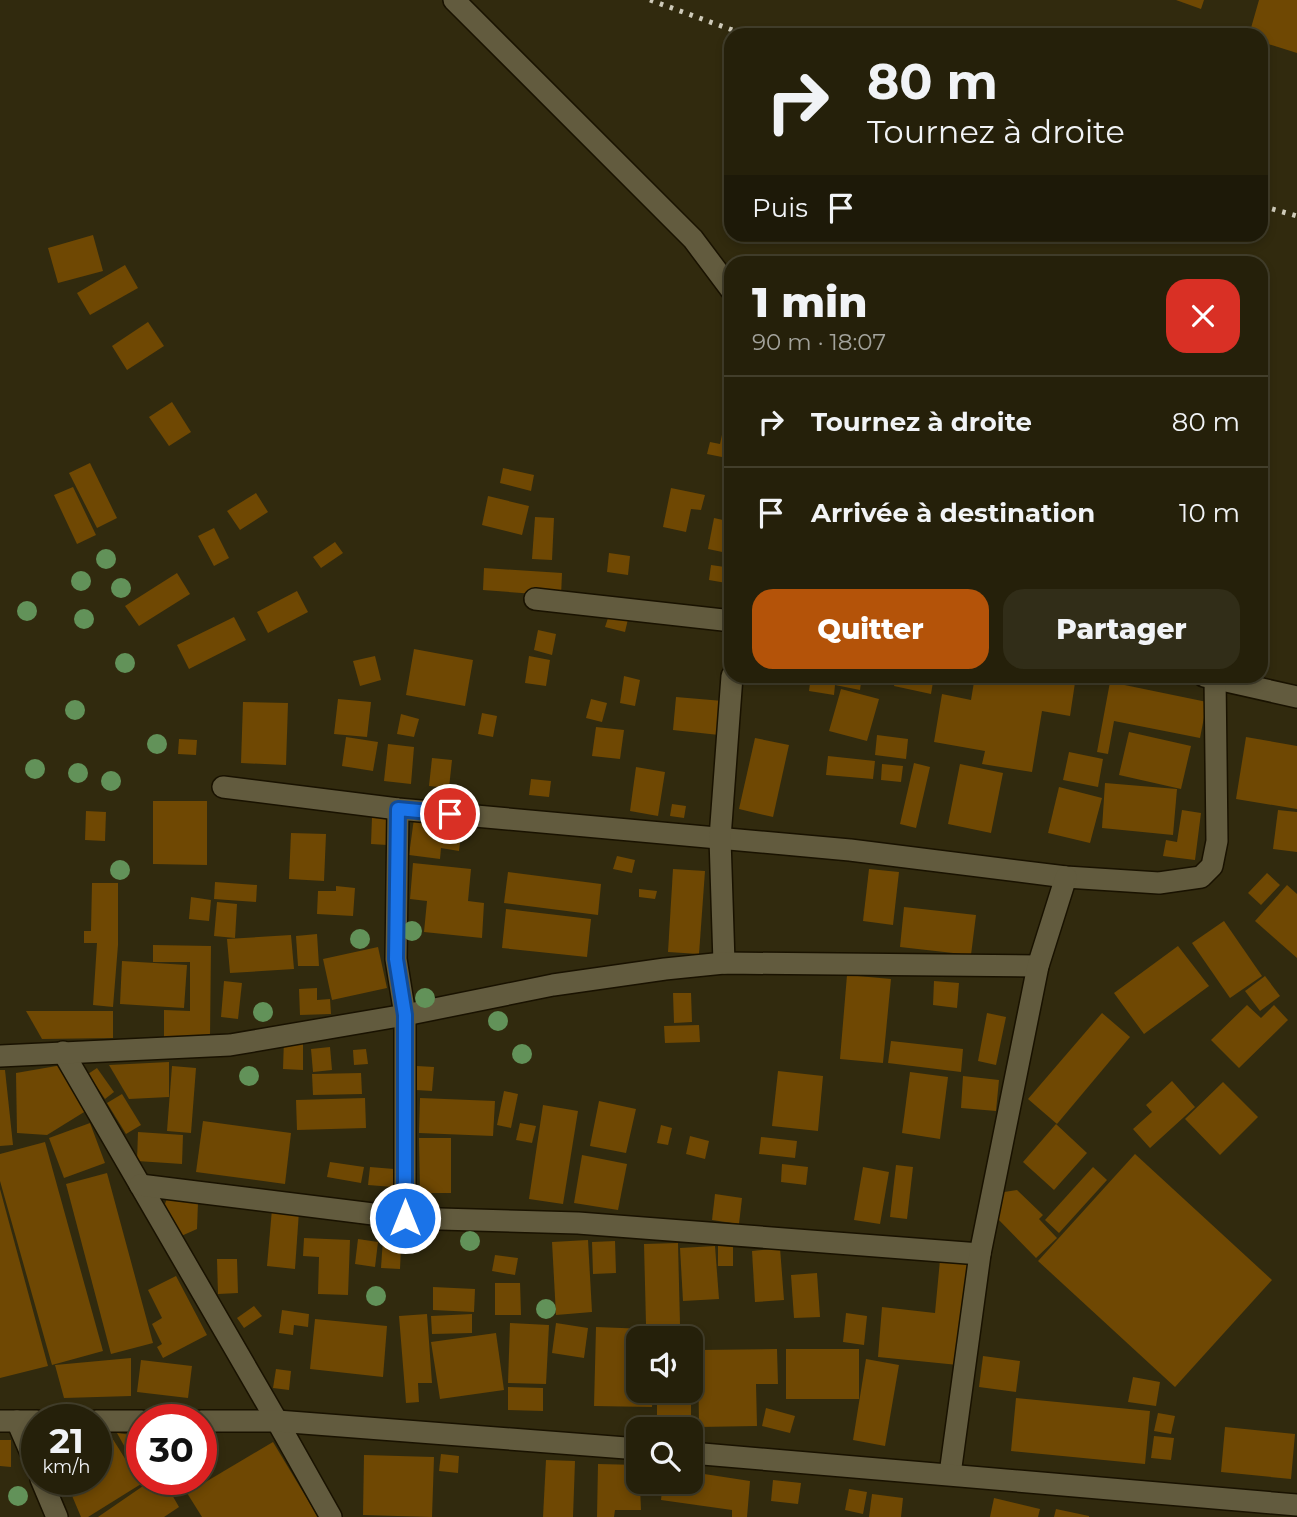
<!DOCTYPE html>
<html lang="fr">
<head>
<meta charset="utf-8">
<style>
	body { margin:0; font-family:Montserrat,sans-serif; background:#312d18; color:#f1f3f6; height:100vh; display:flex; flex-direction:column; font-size:26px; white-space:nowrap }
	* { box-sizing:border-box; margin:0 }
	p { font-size:23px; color:#a3a39c }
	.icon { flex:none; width:38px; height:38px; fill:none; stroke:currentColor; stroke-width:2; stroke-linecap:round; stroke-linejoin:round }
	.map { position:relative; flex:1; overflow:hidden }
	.side { position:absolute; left:724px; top:256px; width:544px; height:427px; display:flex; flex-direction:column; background:#25200a; border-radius:21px; box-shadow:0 4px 10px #0003,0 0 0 2px #423e2b }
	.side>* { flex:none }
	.top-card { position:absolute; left:724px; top:28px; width:544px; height:214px; border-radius:21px; box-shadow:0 4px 10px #0003,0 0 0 2px #423e2b; background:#25200a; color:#f1f3f6; overflow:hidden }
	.controls { position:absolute; left:626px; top:1326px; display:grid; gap:14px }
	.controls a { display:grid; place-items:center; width:77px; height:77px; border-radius:14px; background:#25200a; box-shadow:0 4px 10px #0003,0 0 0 2px #423e2b; font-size:35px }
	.speed { position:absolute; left:21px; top:1404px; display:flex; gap:14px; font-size:35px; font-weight:700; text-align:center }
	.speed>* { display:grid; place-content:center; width:91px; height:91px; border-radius:50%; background:#25200a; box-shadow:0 4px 10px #0003,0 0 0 2px #423e2b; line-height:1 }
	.speed small { font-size:18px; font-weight:400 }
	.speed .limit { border:10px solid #d22; background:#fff; color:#111 }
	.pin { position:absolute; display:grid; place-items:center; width:60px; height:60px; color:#fff; margin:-30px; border:4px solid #fff; border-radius:50%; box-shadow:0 2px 7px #0007 }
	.me { position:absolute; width:77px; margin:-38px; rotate:0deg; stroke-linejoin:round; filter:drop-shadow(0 0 5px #0008) }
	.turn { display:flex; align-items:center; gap:24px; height:147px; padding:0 28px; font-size:32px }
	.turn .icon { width:91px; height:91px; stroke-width:2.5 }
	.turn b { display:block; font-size:49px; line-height:60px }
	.then { display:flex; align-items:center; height:66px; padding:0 28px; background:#0003; gap:14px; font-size:26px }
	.round { display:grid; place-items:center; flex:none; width:74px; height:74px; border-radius:21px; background:#312d18 }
	.summary { display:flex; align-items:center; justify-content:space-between; height:119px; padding:0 28px }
	h1 { font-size:42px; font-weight:800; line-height:52px }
	.button { display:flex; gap:14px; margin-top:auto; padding:14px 28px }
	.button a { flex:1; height:80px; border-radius:21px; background:#b45309; color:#fff; font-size:28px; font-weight:800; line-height:80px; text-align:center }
	.button a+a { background:#312d18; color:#f1f3f6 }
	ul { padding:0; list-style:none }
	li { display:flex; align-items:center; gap:21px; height:91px; padding:0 28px; border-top:2px solid #423e2b }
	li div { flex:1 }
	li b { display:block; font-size:26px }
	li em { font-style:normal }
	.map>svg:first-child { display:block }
	.building { fill:#6f4803 }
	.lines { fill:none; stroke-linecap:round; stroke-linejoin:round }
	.street-casing { stroke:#191200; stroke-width:24 }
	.secondary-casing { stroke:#191200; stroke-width:24 }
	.street { stroke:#625b3e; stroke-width:21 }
	.secondary { stroke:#625b3e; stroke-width:21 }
	.rail { stroke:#cecab9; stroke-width:5; stroke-dasharray:3.5 7; stroke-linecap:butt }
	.tree { fill:#629259 }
	.route-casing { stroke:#114b97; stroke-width:18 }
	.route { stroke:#1a73e8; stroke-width:12 }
</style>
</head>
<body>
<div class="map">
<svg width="1297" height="1517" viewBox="0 0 1297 1517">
	<rect width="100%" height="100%" fill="#312a0e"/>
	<!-- building -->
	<g class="building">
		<polygon points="1176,0 1204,0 1201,9"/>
		<polygon points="1259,0 1297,0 1297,53 1262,42 1262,35 1249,35"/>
		<polygon points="93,235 103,271 58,283 48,248"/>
		<polygon points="125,265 138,288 90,315 77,293"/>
		<polygon points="148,322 164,346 127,370 112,346"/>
		<polygon points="172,402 191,432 169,446 149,417"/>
		<polygon points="723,430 732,432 732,459 707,454 710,442 720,444"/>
		<polygon points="90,463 117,518 97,528 69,473"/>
		<polygon points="503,468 534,475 531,491 500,483"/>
		<polygon points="73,487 96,535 77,544 54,495"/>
		<polygon points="671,488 705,495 701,510 691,509 686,532 663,527"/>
		<polygon points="256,493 268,512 240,530 227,511"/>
		<polygon points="488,496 529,506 522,535 482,525"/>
		<polygon points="535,517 554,518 552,560 532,559"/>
		<polygon points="714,518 732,522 732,554 708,549"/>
		<polygon points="214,528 229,558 214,566 198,536"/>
		<polygon points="335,542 343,553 321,568 313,557"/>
		<polygon points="609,553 630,556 628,575 607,572"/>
		<polygon points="711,565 732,568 732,584 709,580"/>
		<polygon points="484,568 562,573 561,596 483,590"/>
		<polygon points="177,573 190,594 139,626 125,606"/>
		<polygon points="297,591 308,612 268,633 257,612"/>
		<polygon points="609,615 628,619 625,632 605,627"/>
		<polygon points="234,617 246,640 189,669 177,645"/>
		<polygon points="538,630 556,634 552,655 534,650"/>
		<polygon points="414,649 473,660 465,706 406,695"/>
		<polygon points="375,656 381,680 360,686 353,661"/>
		<polygon points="529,656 550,660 546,686 525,683"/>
		<polygon points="624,676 640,680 635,706 620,703"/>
		<polygon points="811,676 862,676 860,690 835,685 834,695 809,691"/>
		<polygon points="896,676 934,676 931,694 894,686"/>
		<polygon points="975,676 1076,676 1070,716 1042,711 1032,772 982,764 985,751 934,742 942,694 971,700"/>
		<polygon points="1110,682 1207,702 1200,738 1114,721 1108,754 1097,752"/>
		<polygon points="841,689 879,699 867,741 829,731"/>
		<polygon points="676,697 723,701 719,735 673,730"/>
		<polygon points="338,699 371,702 367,737 334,734"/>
		<polygon points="591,699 607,703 602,722 586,718"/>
		<polygon points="243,702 288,703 286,765 241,763"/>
		<polygon points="482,713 497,716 493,737 478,734"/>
		<polygon points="401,714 419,719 414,737 397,734"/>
		<polygon points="596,727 624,730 620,759 592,756"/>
		<polygon points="1129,732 1191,746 1181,789 1119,775"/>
		<polygon points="877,735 908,739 906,759 875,755"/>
		<polygon points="346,737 378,742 373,771 342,766"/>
		<polygon points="1246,737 1297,746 1297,809 1236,799"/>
		<polygon points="755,738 789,745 773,817 739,809"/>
		<polygon points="179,739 197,740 196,755 178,754"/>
		<polygon points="388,744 414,747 411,784 384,781"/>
		<polygon points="1069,752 1103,759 1098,787 1063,780"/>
		<polygon points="828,756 875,761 873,779 826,775"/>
		<polygon points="432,758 452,760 449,788 429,786"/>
		<polygon points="914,763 930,767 916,828 900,824"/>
		<polygon points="882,764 903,766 901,782 881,780"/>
		<polygon points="960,764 1003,773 991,833 948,824"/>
		<polygon points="636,767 665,772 658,816 630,811"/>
		<polygon points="531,779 551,781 549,797 529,795"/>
		<polygon points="1105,783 1177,789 1173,835 1102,828"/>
		<polygon points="1059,787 1102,798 1090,843 1048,833"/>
		<polygon points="153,801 207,801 207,865 153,864"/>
		<polygon points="672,804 686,806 684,818 670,816"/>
		<polygon points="1182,810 1201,813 1195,860 1163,856 1166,840 1177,842"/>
		<polygon points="1278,810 1297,812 1297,852 1273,849"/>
		<polygon points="86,811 106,812 105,841 85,840"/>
		<polygon points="415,811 463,818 459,851 441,848 440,859 409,855"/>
		<polygon points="372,817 388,818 387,845 371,844"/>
		<polygon points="291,833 326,834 324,881 289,879"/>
		<polygon points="617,856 635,860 632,873 613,869"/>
		<polygon points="413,863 471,869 468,901 484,903 482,938 424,932 427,901 410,899"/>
		<polygon points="673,869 705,871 699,954 668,952"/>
		<polygon points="869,869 899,872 893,925 863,921"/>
		<polygon points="508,872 601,884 598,915 504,903"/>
		<polygon points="1267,873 1280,885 1261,905 1248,893"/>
		<polygon points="215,882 257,885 256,902 214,899"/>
		<polygon points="92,883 118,883 118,945 113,1007 93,1005 97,943 84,943 84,931 91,931"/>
		<polygon points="1287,885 1297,894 1297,958 1255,921"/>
		<polygon points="336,886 355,888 353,916 317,914 318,891 336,891"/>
		<polygon points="639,889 657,891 655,899 639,897"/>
		<polygon points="191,897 211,900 209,921 189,919"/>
		<polygon points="217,902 237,904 235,938 214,936"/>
		<polygon points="904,907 976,915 971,955 900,947"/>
		<polygon points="506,909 591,919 587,957 502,948"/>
		<polygon points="1224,921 1262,976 1230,998 1192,943"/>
		<polygon points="317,934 319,966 298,966 296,936"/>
		<polygon points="291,935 294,969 230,973 227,939"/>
		<polygon points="153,945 211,946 210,1038 164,1038 164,1010 190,1011 190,962 153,962"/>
		<polygon points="1178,946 1209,986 1144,1034 1114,993"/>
		<polygon points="378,947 387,988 332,1000 323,959"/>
		<polygon points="122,961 187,965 184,1008 120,1004"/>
		<polygon points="847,975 891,979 883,1063 840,1059"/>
		<polygon points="1265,976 1280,996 1260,1011 1245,991"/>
		<polygon points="224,981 242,983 238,1019 221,1017"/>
		<polygon points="934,981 959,983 957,1008 933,1005"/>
		<polygon points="317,988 317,1000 330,999 331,1014 300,1015 299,989"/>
		<polygon points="673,993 691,993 692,1022 674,1023"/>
		<polygon points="1247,1005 1261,1018 1274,1005 1288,1020 1239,1068 1211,1040"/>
		<polygon points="26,1011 113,1011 113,1038 42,1039"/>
		<polygon points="987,1013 1006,1017 996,1065 978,1061"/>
		<polygon points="1102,1013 1130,1037 1057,1124 1028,1099"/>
		<polygon points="699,1025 700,1042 665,1043 664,1026"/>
		<polygon points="284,1039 303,1040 303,1070 283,1069"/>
		<polygon points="891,1041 963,1049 961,1072 888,1063"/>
		<polygon points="330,1047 332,1070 313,1072 311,1049"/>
		<polygon points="366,1049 368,1064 354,1065 353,1050"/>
		<polygon points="169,1062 169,1097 129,1099 109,1065"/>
		<polygon points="68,1064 89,1109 47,1135 17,1133 16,1073"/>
		<polygon points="172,1066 196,1068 191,1133 167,1131"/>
		<polygon points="417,1066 434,1067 432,1091 416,1090"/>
		<polygon points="97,1068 114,1092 105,1099 88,1074"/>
		<polygon points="0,1070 5,1070 13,1145 0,1146"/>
		<polygon points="778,1071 823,1076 818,1131 772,1126"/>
		<polygon points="910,1072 948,1077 940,1139 902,1133"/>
		<polygon points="361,1073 362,1094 313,1095 312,1074"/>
		<polygon points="963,1076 999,1080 996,1111 961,1108"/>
		<polygon points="1172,1081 1195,1107 1150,1148 1133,1129 1152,1112 1146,1105"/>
		<polygon points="1223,1082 1258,1117 1220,1155 1185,1119"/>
		<polygon points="504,1091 518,1094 511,1128 497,1125"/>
		<polygon points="122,1094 141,1125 126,1134 107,1103"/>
		<polygon points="365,1098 366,1128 297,1130 296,1100"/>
		<polygon points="420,1098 495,1101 493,1136 419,1133"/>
		<polygon points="599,1101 636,1109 626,1153 590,1146"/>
		<polygon points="543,1105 578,1111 563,1204 529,1199"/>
		<polygon points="203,1121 291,1133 285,1184 196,1172"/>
		<polygon points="90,1123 105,1163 64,1178 49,1138"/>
		<polygon points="520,1123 536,1126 532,1143 516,1140"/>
		<polygon points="1056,1124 1087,1153 1054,1190 1023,1162"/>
		<polygon points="661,1125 672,1128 668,1145 657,1143"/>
		<polygon points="138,1132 183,1135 182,1164 137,1161"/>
		<polygon points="690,1136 709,1141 705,1159 686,1154"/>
		<polygon points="761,1137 797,1141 795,1158 759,1154"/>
		<polygon points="419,1138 451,1138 451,1193 420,1193"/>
		<polygon points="45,1142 103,1351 52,1365 0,1181 0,1154"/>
		<polygon points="1135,1154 1272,1280 1175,1387 1038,1261"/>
		<polygon points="582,1155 627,1164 618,1210 574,1203"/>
		<polygon points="330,1162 364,1167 361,1183 327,1177"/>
		<polygon points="782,1164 808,1167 806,1185 781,1182"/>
		<polygon points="896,1165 913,1167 907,1219 890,1217"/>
		<polygon points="370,1167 394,1169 393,1187 368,1185"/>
		<polygon points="863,1167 889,1172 880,1224 854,1220"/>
		<polygon points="1093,1167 1107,1180 1059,1233 1045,1220"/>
		<polygon points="107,1173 153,1343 111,1354 66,1184"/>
		<polygon points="0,1189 48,1366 0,1378"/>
		<polygon points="1017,1190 1043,1215 1039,1219 1057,1238 1036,1258 996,1217 1004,1192"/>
		<polygon points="715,1194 742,1198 739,1224 712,1220"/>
		<polygon points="167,1198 198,1202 197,1229 179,1237 162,1213"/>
		<polygon points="272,1209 299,1211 295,1269 267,1266"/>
		<polygon points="384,1224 402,1226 400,1269 381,1268"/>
		<polygon points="304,1238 350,1240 348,1295 318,1294 319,1257 303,1256"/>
		<polygon points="358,1239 378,1242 375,1267 355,1264"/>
		<polygon points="588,1240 592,1312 556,1315 552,1242"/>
		<polygon points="615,1241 616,1273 593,1274 592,1242"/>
		<polygon points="678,1243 680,1324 646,1324 644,1244"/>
		<rect x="718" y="1243" width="15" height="23"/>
		<polygon points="715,1246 719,1299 683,1301 680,1248"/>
		<polygon points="780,1248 784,1300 755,1302 752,1251"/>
		<polygon points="495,1255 518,1258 515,1275 492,1271"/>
		<polygon points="217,1259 237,1259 238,1293 218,1294"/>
		<polygon points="940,1260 968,1263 958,1365 878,1357 882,1307 935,1313"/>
		<polygon points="817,1273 820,1317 794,1318 791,1275"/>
		<polygon points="176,1276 207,1335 163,1358 157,1347 162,1344 152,1324 162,1318 148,1290"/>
		<polygon points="495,1283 520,1283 521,1315 495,1315"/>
		<polygon points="433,1287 475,1289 474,1312 433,1310"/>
		<polygon points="254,1306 262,1316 244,1328 237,1318"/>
		<polygon points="282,1310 309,1314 308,1327 294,1325 293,1335 279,1333"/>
		<polygon points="846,1313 867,1316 864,1345 843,1342"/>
		<polygon points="427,1314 432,1383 418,1383 419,1402 406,1403 399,1316"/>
		<polygon points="472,1314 472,1333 432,1334 431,1316"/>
		<polygon points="315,1319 387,1326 383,1377 310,1369"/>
		<polygon points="510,1323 549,1325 546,1384 508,1383"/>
		<polygon points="556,1323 588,1328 584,1358 552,1353"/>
		<polygon points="596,1327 647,1329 647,1339 639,1339 639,1391 653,1391 652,1407 594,1406"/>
		<polygon points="496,1333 504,1390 440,1399 431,1342"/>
		<polygon points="777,1349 778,1384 756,1384 757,1426 699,1427 698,1350"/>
		<rect x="786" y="1349" width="73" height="50"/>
		<polygon points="983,1356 1020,1361 1016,1392 979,1387"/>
		<polygon points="131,1358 131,1396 64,1398 55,1365"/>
		<polygon points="866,1359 899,1365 885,1446 853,1440"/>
		<polygon points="141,1360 192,1366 188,1398 137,1392"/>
		<polygon points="276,1369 291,1371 289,1390 273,1388"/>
		<polygon points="1133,1377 1160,1382 1156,1406 1128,1402"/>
		<polygon points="508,1387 543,1388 543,1411 508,1410"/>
		<rect x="657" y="1391" width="34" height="31"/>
		<polygon points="1016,1398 1150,1411 1145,1464 1011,1451"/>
		<polygon points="766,1408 795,1416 790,1433 762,1426"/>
		<polygon points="1158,1413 1175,1416 1171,1434 1154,1431"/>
		<polygon points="1225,1427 1295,1434 1291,1479 1221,1472"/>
		<polygon points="109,1433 141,1484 88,1517 81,1517 65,1479 96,1479 96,1436"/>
		<polygon points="117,1433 139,1436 142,1440 142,1478"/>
		<polygon points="1154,1436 1174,1438 1171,1460 1151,1458"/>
		<polygon points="0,1440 11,1440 11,1467 0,1466"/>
		<polygon points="273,1442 318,1517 202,1517 187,1493"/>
		<polygon points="441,1454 459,1456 458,1473 439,1471"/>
		<polygon points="364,1455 434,1457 432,1517 363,1515"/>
		<polygon points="546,1460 575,1461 573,1517 543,1517"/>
		<polygon points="598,1464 639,1465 641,1510 615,1510 614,1517 597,1517"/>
		<polygon points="691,1472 750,1481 747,1517 732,1517 732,1510 661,1500 663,1482 691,1482"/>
		<polygon points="142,1479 163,1479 179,1507 164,1517 98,1517 146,1484"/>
		<polygon points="166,1479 204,1479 177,1496"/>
		<polygon points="773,1480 801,1483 798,1504 771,1501"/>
		<polygon points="849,1489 867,1492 863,1514 845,1510"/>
		<polygon points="872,1494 903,1498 901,1517 869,1517"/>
		<polygon points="994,1498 1040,1509 1038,1517 990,1517"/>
		<polygon points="1056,1509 1089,1516 1089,1517 1054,1517"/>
	</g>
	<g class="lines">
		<!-- street casing -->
		<g class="street-casing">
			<g id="street">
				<polyline points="454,0 693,239 732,291"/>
				<polyline points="535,599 732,621"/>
				<polyline points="1204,676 1297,697"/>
				<polyline points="223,787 398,809 850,850 1066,877 1159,883 1201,877 1212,866 1217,841 1215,677"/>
				<polyline points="398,809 396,959 405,1015 405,1218"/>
				<polyline points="724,963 720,838 732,676"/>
				<polyline points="63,1052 277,1421 331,1517"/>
				<polyline points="0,1056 230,1045 405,1015 553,985 665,969 724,963 1038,966"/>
				<polyline points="140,1185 405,1218 578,1223 980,1254"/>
				<polyline points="17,1421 37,1467"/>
				<polyline points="950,1474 980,1254 1038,966 1066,877"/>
				<polyline points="41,1479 57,1517"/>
			</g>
		</g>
		<!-- secondary casing -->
		<g class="secondary-casing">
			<g id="secondary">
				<polyline points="0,1421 37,1421"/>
				<polyline points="96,1421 142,1421"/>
				<polyline points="201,1421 277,1421 639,1449"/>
				<polyline points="691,1453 1297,1505"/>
			</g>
		</g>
		<!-- street -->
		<use href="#street" class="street"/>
		<!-- secondary -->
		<use href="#secondary" class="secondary"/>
		<!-- rail -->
		<g class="rail">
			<polyline points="650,0 746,35"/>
			<polyline points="1262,206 1297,216"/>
		</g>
	</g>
	<!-- trees -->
	<g class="tree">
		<circle cx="106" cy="559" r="10"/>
		<circle cx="81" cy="581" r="10"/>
		<circle cx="121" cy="588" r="10"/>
		<circle cx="27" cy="611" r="10"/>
		<circle cx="84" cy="619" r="10"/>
		<circle cx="125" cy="663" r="10"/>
		<circle cx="75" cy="710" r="10"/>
		<circle cx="157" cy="744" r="10"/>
		<circle cx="35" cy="769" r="10"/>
		<circle cx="78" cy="773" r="10"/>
		<circle cx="111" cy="781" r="10"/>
		<circle cx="120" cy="870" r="10"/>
		<circle cx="412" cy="931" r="10"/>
		<circle cx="360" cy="939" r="10"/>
		<circle cx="425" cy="998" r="10"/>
		<circle cx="263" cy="1012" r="10"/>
		<circle cx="498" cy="1021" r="10"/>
		<circle cx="522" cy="1054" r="10"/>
		<circle cx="249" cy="1076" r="10"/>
		<circle cx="470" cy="1241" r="10"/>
		<circle cx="376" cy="1296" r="10"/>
		<circle cx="546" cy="1309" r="10"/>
		<circle cx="18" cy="1496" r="10"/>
	</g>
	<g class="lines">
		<!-- route casing -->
		<g class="route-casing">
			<polyline id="route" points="405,1218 405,1015 396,959 398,809 450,814"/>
		</g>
		<!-- route -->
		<use href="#route" class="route"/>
	</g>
</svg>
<div class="controls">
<a><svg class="icon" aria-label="sound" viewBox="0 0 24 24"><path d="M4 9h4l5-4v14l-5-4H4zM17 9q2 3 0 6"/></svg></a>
<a><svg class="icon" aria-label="search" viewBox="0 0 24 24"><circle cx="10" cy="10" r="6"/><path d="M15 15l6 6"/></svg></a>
</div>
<div class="speed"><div>21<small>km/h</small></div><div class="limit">30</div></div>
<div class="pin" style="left:450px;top:814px;background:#d93025"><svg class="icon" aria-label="arrive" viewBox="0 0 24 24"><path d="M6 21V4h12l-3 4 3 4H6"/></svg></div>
<svg class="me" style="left:405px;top:1218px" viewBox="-20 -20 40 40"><circle r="17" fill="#1a73e8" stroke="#fff" stroke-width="3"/><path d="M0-11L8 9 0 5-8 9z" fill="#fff"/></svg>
<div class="top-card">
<div class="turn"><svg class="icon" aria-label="right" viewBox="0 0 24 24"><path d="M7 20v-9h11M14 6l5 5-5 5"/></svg><div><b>80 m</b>Tournez à droite</div></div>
<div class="then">Puis<svg class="icon" aria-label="arrive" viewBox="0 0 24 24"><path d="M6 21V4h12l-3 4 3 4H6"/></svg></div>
</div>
<section class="side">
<div class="summary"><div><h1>1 min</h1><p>90 m · 18:07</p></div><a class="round" style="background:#d93025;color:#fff"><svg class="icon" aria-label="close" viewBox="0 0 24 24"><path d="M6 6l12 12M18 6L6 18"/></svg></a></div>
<ul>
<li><svg class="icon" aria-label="right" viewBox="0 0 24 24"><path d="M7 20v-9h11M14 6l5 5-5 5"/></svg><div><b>Tournez à droite</b></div><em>80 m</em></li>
<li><svg class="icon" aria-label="arrive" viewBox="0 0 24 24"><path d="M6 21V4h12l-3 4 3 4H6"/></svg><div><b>Arrivée à destination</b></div><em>10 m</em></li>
</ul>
<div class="button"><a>Quitter</a><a>Partager</a></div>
</section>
</div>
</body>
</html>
